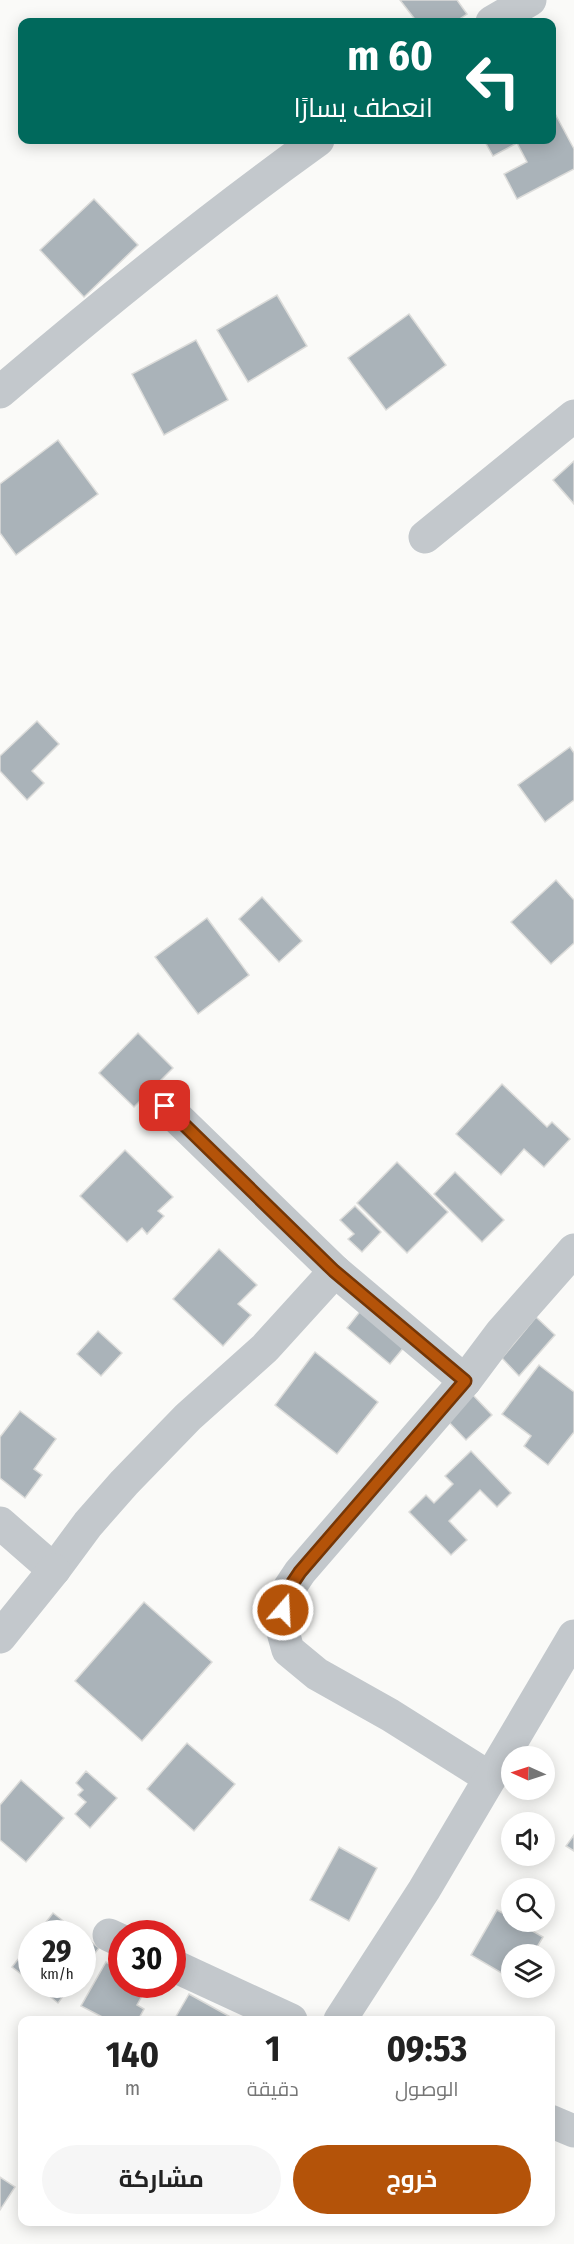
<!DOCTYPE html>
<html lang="ar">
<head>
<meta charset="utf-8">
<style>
	body { margin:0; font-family:"Fira Sans Condensed",Cairo,sans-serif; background:#f6f6f6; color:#222; direction:rtl; height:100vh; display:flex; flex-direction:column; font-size:22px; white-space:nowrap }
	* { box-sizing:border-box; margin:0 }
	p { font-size:20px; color:#767676 }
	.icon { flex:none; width:33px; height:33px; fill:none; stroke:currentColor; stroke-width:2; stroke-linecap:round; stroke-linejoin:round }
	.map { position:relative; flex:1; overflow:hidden; direction:ltr }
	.drawer { position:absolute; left:18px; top:2016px; width:537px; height:210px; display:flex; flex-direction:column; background:#fff; border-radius:12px; box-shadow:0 3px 15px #0003; direction:rtl }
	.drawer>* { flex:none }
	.banner { position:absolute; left:18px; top:18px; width:538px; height:126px; border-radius:12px; box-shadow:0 3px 15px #0003; direction:rtl; background:#00695c; color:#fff; overflow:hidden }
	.needle { width:39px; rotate:273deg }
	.tools { position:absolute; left:501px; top:1746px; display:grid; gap:12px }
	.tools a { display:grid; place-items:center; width:54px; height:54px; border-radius:50%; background:#fff; box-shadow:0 3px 15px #0003; font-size:30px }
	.speed { position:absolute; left:18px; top:1920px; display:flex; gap:12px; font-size:30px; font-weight:700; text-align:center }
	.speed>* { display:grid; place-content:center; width:78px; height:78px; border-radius:50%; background:#fff; box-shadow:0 3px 15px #0003; line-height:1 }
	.speed small { font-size:15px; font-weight:400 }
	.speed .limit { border:9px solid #d22; background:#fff; color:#111 }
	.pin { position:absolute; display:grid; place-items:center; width:51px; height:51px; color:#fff; margin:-26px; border-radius:12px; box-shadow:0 3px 9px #0006 }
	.me { position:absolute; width:66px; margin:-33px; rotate:19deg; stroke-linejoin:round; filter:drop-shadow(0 0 4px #0008) }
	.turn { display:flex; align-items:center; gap:21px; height:126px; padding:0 24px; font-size:27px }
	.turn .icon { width:78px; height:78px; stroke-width:2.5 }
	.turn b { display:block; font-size:42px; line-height:51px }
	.eta { display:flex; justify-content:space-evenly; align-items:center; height:102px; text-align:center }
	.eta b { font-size:36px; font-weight:700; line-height:42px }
	.button { display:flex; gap:12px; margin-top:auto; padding:12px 24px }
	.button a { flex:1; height:69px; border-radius:36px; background:#b45309; color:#fff; font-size:24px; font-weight:700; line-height:69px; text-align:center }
	.button a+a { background:#f6f6f6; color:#222 }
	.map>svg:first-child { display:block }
	.building { fill:#aab3b9; stroke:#dcdcda; stroke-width:1.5 }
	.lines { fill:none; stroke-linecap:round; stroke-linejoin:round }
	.minor { stroke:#c3c8cc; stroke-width:33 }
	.route-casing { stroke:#753606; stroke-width:15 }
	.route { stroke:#b45309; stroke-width:10 }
</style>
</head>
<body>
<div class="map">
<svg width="574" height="2244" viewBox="0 0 574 2244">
	<rect width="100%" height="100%" fill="#fafaf8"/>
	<!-- building -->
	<g class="building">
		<polygon points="400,0 457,0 467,14 455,22 417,22"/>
		<polygon points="552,108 574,149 574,169 517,199 504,174 527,162 517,143 493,156 484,140 552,140"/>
		<polygon points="94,199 138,245 84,297 40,250"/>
		<polygon points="277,295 307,346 248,382 217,330"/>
		<polygon points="409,314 446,365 386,410 348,358"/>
		<polygon points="196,340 228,400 164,435 132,374"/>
		<polygon points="58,440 98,494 16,555 0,533 0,484"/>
		<polygon points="574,461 574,504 553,480"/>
		<polygon points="37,721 59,744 32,771 44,783 27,800 0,771 0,756"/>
		<polygon points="570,747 574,753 574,800 545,822 518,785"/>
		<polygon points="556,880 574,900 574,943 551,964 511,922"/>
		<polygon points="262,897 302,941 279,962 239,919"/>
		<polygon points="207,918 249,975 198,1014 155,957"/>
		<polygon points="138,1033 173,1068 134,1107 99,1073"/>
		<polygon points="502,1084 547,1127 552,1122 570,1139 544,1167 524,1149 501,1175 456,1134"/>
		<polygon points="125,1150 173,1197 158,1211 164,1216 147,1234 142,1228 127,1242 80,1196"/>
		<polygon points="397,1162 448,1212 407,1253 357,1203"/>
		<polygon points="455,1172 504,1220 482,1242 434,1194"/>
		<polygon points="355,1206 381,1232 362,1252 348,1239 354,1234 340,1220"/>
		<polygon points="219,1249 257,1285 238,1304 251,1315 223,1346 173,1299"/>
		<polygon points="362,1309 405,1346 390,1364 347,1328"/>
		<polygon points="536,1317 555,1335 519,1376 502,1358"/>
		<polygon points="98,1331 122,1353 101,1376 77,1354"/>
		<polygon points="315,1352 378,1402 337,1454 275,1405"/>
		<polygon points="539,1365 574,1392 574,1432 548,1465 524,1446 531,1436 502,1414"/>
		<polygon points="471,1393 492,1415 466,1440 445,1418"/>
		<polygon points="20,1411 56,1439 34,1469 42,1475 25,1498 0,1478 0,1437"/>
		<polygon points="471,1451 511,1493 497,1507 480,1490 449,1521 467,1540 451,1555 409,1512 426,1495 434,1503 453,1484 445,1476"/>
		<polygon points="144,1602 212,1662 142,1741 75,1681"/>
		<polygon points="187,1743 235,1784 194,1831 147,1789"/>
		<polygon points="86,1771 117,1798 90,1828 75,1814 86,1802 78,1795 83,1790 76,1783"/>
		<polygon points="21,1780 64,1818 26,1862 0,1840 0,1805"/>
		<polygon points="574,1835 574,1851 566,1846"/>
		<polygon points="339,1847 377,1868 349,1921 310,1900"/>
		<polygon points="497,1910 512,1918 512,1922 517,1922 543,1937 533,1954 512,1954 512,1979 471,1955"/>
		<polygon points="53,1913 80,1934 37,1934"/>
		<polygon points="82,1935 99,1948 82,1970"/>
		<polygon points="32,1941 32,1982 12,1967"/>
		<polygon points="106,1962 122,1970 122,1984 148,1985 137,2005 144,2009 138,2020 108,2020 81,2006"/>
		<polygon points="35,1984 72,1984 58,2003"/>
		<polygon points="189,1994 234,2019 233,2020 174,2020"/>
		<polygon points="0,2177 15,2187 0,2210"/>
	</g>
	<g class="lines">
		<!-- minor -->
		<g class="minor">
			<polyline points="492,22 530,0"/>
			<path d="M 0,392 C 103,304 208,219 318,140"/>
			<polyline points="425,537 574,416"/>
			<polyline points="165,1106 335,1271 465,1381"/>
			<polyline points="0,1523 54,1570 88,1524 124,1483 188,1417 265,1348 335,1271"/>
			<polyline points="0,1637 54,1570"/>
			<polyline points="490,1778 390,1715 317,1674 288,1650 281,1625 283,1610 288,1590 300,1572 465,1381 501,1333 574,1250"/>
			<polyline points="109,1935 122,1941"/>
			<polyline points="172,1965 291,2020"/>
			<polyline points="340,2020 424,1890 574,1636"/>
			<polyline points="550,2121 574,2131"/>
		</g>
	</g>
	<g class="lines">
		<!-- route casing -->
		<g class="route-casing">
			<polyline id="route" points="165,1106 334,1271 465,1381 300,1572 288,1590 283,1610"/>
		</g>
		<!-- route -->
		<use href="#route" class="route"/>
	</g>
</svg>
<div class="tools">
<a><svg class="needle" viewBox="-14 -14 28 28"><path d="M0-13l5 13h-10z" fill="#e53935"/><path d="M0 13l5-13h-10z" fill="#767676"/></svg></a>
<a><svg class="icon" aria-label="sound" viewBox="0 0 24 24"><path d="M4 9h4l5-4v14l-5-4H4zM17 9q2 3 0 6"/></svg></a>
<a><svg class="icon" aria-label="search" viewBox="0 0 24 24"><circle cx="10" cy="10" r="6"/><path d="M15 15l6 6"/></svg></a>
<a><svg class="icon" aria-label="layers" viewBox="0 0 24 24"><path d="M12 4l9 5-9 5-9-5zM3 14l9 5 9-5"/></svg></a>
</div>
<div class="speed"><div>29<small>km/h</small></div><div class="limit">30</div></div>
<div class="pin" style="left:165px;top:1106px;background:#d93025"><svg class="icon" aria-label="arrive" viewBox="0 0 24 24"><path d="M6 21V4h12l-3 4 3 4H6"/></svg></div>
<svg class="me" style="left:283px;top:1610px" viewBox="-20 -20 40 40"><circle r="17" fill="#b45309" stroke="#fff" stroke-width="3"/><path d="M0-11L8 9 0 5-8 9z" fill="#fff"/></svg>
<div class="banner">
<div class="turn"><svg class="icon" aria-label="left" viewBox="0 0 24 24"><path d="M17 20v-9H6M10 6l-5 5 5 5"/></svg><div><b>60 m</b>انعطف يسارًا</div></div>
</div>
<section class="drawer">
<div class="eta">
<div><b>09:53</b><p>الوصول</p></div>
<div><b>1</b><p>دقيقة</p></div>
<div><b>140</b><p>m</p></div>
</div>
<div class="button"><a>خروج</a><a>مشاركة</a></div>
</section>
</div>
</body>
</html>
